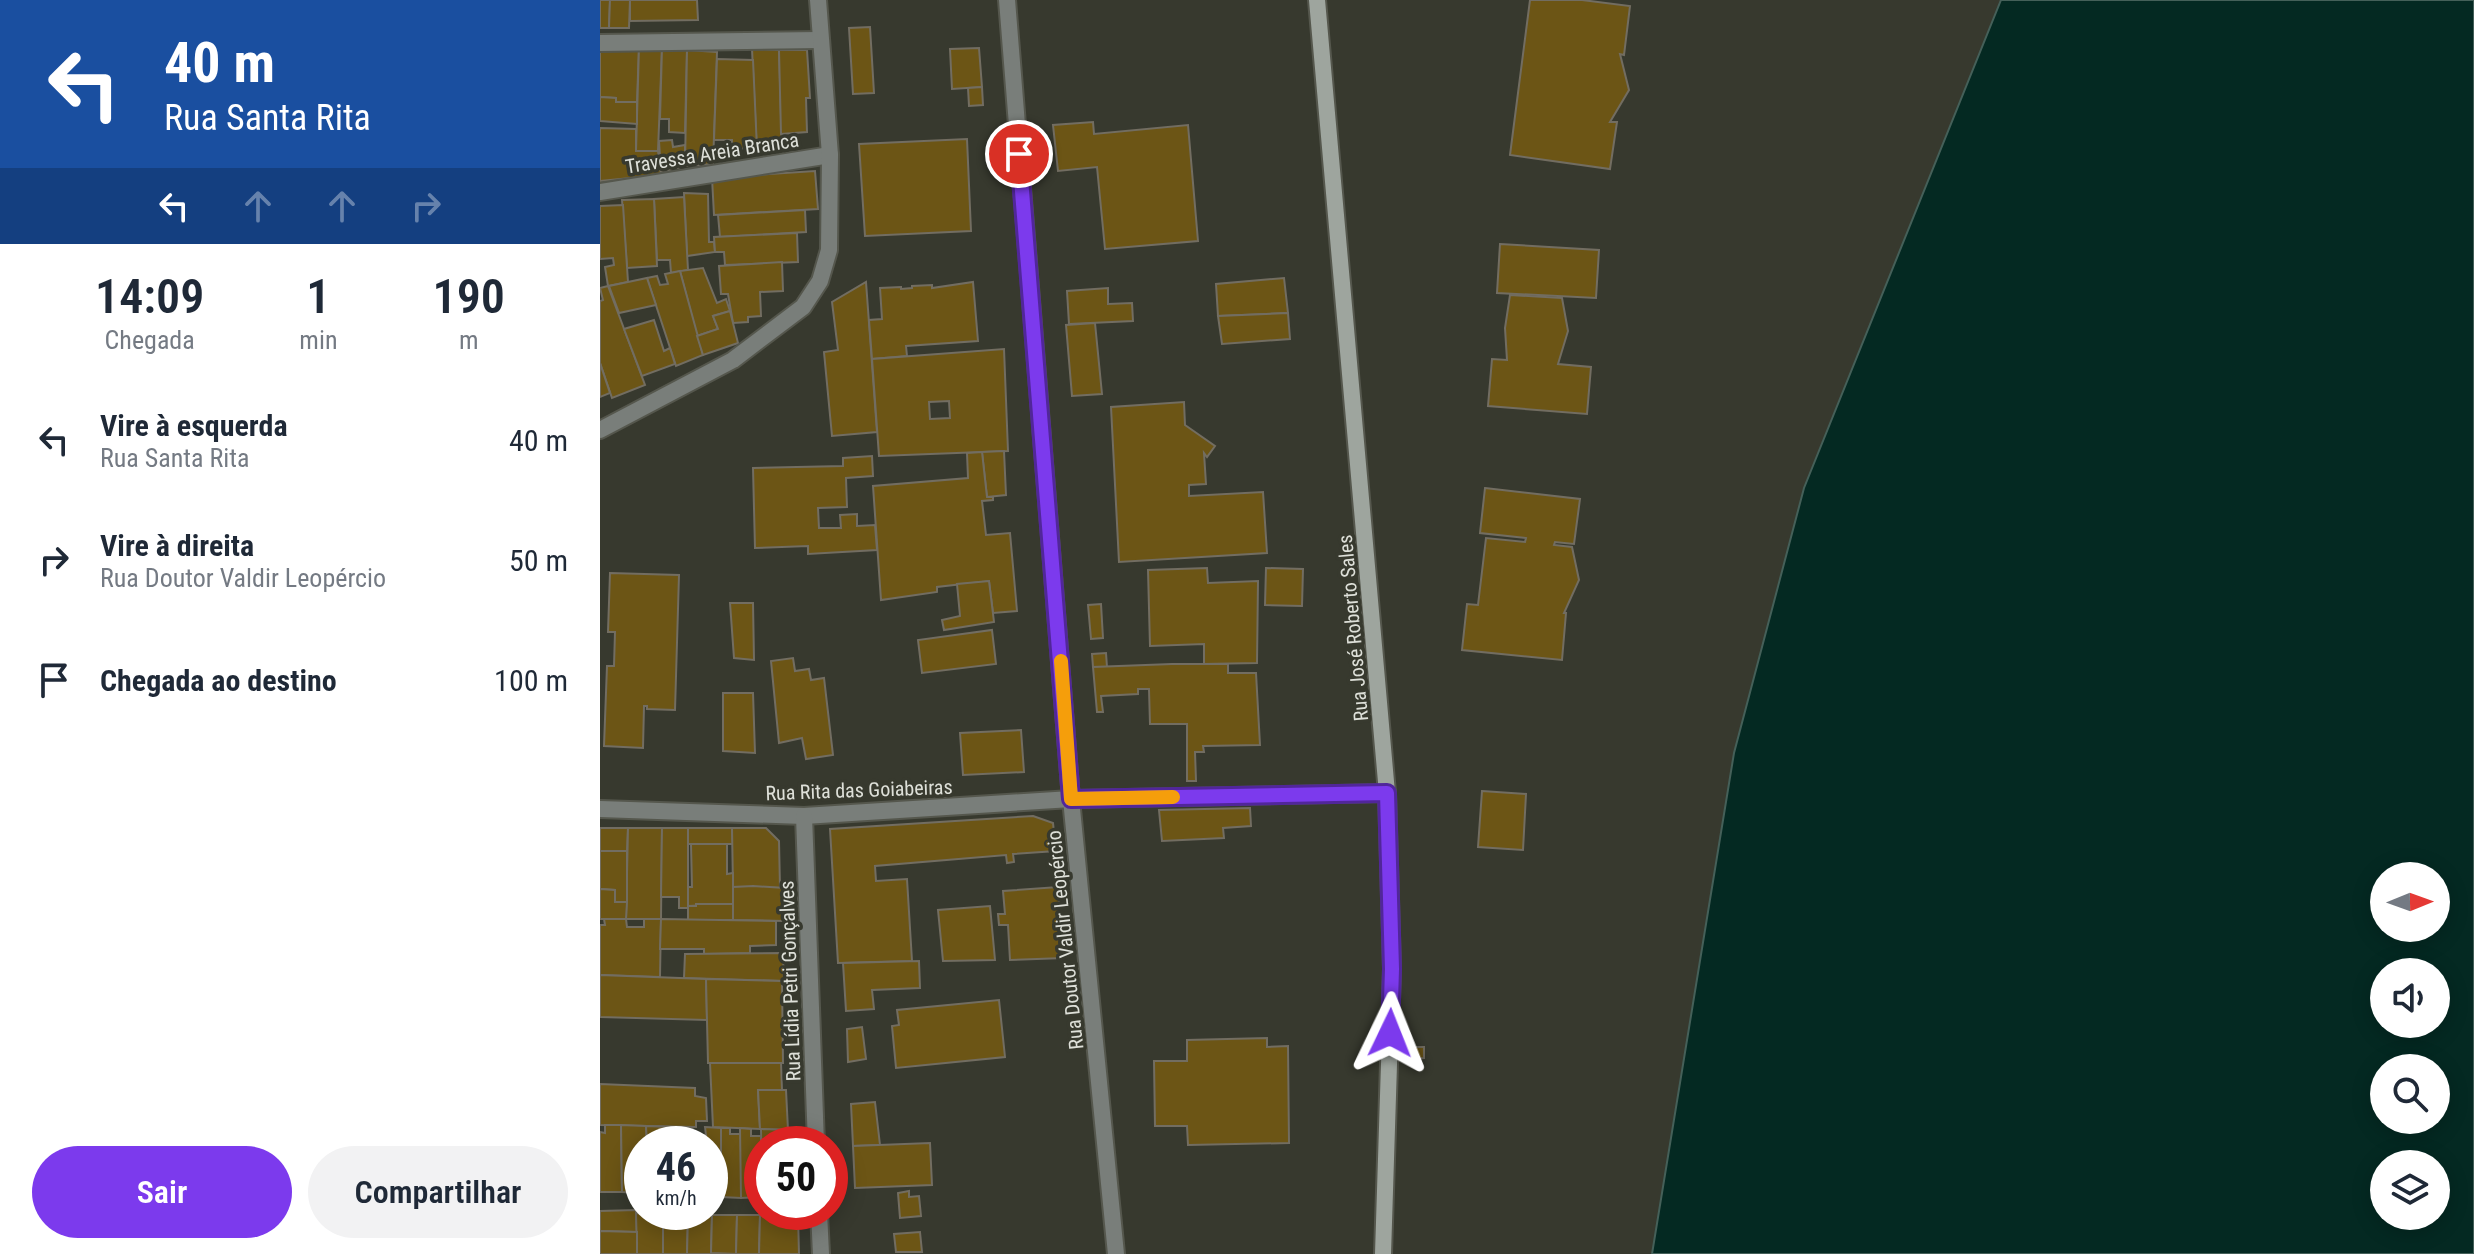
<!DOCTYPE html>
<html lang="pt">
<head>
<meta charset="utf-8">
<style>
	body { margin:0; font-family:"Roboto Condensed",sans-serif; background:#f2f2f3; color:#1f2937; height:100vh; display:flex; flex-direction:column; font-size:30px; white-space:nowrap }
	* { box-sizing:border-box; margin:0 }
	p { font-size:26px; color:#747a83 }
	.icon { flex:none; width:44px; height:44px; fill:none; stroke:currentColor; stroke-width:2; stroke-linecap:round; stroke-linejoin:round }
	.map { position:relative; flex:1; overflow:hidden }
	.drawer { display:flex; flex-direction:column; background:#fff; width:600px }
	.drawer>* { flex:none }
	.top-card { background:#1a4fa0; color:#fff; overflow:hidden }
	.needle { width:52px; rotate:89deg }
	.tools { position:absolute; left:1770px; top:862px; display:grid; gap:16px }
	.tools a { display:grid; place-items:center; width:80px; height:80px; border-radius:50%; background:#fff; box-shadow:0 4px 20px #0003; font-size:40px }
	.speed { position:absolute; left:24px; top:1126px; display:flex; gap:16px; font-size:40px; font-weight:700; text-align:center }
	.speed>* { display:grid; place-content:center; width:104px; height:104px; border-radius:50%; background:#fff; box-shadow:0 4px 20px #0003; line-height:1 }
	.speed small { font-size:20px; font-weight:400 }
	.speed .limit { border:12px solid #d22; background:#fff; color:#111 }
	.pin { position:absolute; display:grid; place-items:center; width:68px; height:68px; color:#fff; margin:-34px; border:4px solid #fff; border-radius:50%; box-shadow:0 2px 8px #0007 }
	.me { position:absolute; width:88px; margin:-44px; rotate:2deg; stroke-linejoin:round; filter:drop-shadow(0 0 6px #0008) }
	.turn { display:flex; align-items:center; gap:28px; height:168px; padding:0 32px; font-size:36px }
	.turn .icon { width:104px; height:104px; stroke-width:2.5 }
	.turn b { display:block; font-size:56px; line-height:68px }
	.lanes { display:flex; align-items:center; height:76px; padding:0 32px; background:#0003; justify-content:center; gap:40px; direction:ltr }
	.lanes .off { opacity:.35 }
	.eta { display:flex; justify-content:space-evenly; align-items:center; height:136px; text-align:center }
	.eta b { font-size:48px; font-weight:600; line-height:56px }
	.cta { display:flex; gap:16px; margin-top:auto; padding:16px 32px }
	.cta a { flex:1; height:92px; border-radius:48px; background:#7c3aed; color:#fff; font-size:32px; font-weight:600; line-height:92px; text-align:center }
	.cta a+a { background:#f2f2f3; color:#1f2937 }
	ul { padding:0; list-style:none }
	li { display:flex; align-items:center; gap:24px; height:120px; padding:0 32px }
	li div { flex:1 }
	li b { display:block; font-size:30px }
	li em { font-style:normal }
	main { display:flex; flex:1; min-height:0 }
	.map>svg:first-child { display:block }
	.water { fill:#042922; stroke:#456059; stroke-width:2; fill-rule:evenodd }
	.building { fill:#6c5515; stroke:#726d61; stroke-width:2; fill-rule:evenodd }
	.lines { fill:none; stroke-linecap:round; stroke-linejoin:round }
	.lane-casing { stroke:#55574d; stroke-width:20 }
	.street-casing { stroke:#55574d; stroke-width:20 }
	.secondary-casing { stroke:#55574d; stroke-width:20 }
	.lane { stroke:#797e7a; stroke-width:16 }
	.street { stroke:#797e7a; stroke-width:16 }
	.secondary { stroke:#9ea59e; stroke-width:16 }
	.route-casing { stroke:#51269a; stroke-width:20 }
	.route { stroke:#7c3aed; stroke-width:14 }
	.slow { stroke:#f59e0b; stroke-width:14 }
	.labels { text-anchor:middle; dominant-baseline:central; stroke-width:7; stroke-linejoin:round; paint-order:stroke }
	.street-label { font-size:20px; fill:#dee0d9; stroke:#37392e }
</style>
</head>
<body>
<main>
<section class="drawer">
<div class="top-card">
<div class="turn"><svg class="icon" aria-label="left" viewBox="0 0 24 24"><path d="M17 20v-9H6M10 6l-5 5 5 5"/></svg><div><b>40 m</b>Rua Santa Rita</div></div>
<div class="lanes"><svg class="icon" aria-label="left" viewBox="0 0 24 24"><path d="M17 20v-9H6M10 6l-5 5 5 5"/></svg><svg class="icon off" aria-label="ahead" viewBox="0 0 24 24"><path d="M12 20V5M6 11l6-6 6 6"/></svg><svg class="icon off" aria-label="ahead" viewBox="0 0 24 24"><path d="M12 20V5M6 11l6-6 6 6"/></svg><svg class="icon off" aria-label="right" viewBox="0 0 24 24"><path d="M7 20v-9h11M14 6l5 5-5 5"/></svg></div>
</div>
<div class="eta">
<div><b>14:09</b><p>Chegada</p></div>
<div><b>1</b><p>min</p></div>
<div><b>190</b><p>m</p></div>
</div>
<ul>
<li><svg class="icon" aria-label="left" viewBox="0 0 24 24"><path d="M17 20v-9H6M10 6l-5 5 5 5"/></svg><div><b>Vire à esquerda</b><p>Rua Santa Rita</p></div><em>40 m</em></li>
<li><svg class="icon" aria-label="right" viewBox="0 0 24 24"><path d="M7 20v-9h11M14 6l5 5-5 5"/></svg><div><b>Vire à direita</b><p>Rua Doutor Valdir Leopércio</p></div><em>50 m</em></li>
<li><svg class="icon" aria-label="arrive" viewBox="0 0 24 24"><path d="M6 21V4h12l-3 4 3 4H6"/></svg><div><b>Chegada ao destino</b></div><em>100 m</em></li>
</ul>
<div class="cta"><a>Sair</a><a>Compartilhar</a></div>
</section>
<div class="map">
<svg width="1874" height="1254" viewBox="0 0 1874 1254">
	<rect width="100%" height="100%" fill="#37392e"/>
	<!-- water -->
	<path class="water" d="M 1401,0 L 1874,0 L 1874,1254 L 1052,1254 L 1134,753 L 1204,488 ZM 1784,876 L 1836,876 L 1836,928 L 1784,928 ZM 1784,972 L 1836,972 L 1836,1024 L 1784,1024 ZM 1784,1068 L 1836,1068 L 1836,1120 L 1784,1120 ZM 1784,1164 L 1836,1164 L 1836,1216 L 1784,1216 Z"/>
	<!-- building -->
	<g class="building">
		<polygon points="0,0 10,0 9,28 0,28"/>
		<polygon points="10,0 30,0 29,28 9,28"/>
		<polygon points="30,0 97,0 98,20 30,21"/>
		<polygon points="930,0 982,0 1030,6 1024,55 1020,54 1029,90 1010,122 1017,122 1010,169 910,155"/>
		<polygon points="270,27 274,93 253,94 249,28"/>
		<polygon points="0,47 39,47 37,102 16,102 16,98 0,97"/>
		<polygon points="39,47 62,48 58,151 36,151"/>
		<polygon points="62,48 87,50 85,133 69,132 69,119 60,119"/>
		<polygon points="379,48 382,87 352,89 350,49"/>
		<polygon points="152,49 179,50 182,150 157,153"/>
		<polygon points="87,50 117,52 113,164 85,166"/>
		<polygon points="179,50 207,50 210,98 206,98 207,132 181,134"/>
		<polygon points="117,59 153,60 157,149 132,148 132,140 114,140"/>
		<polygon points="382,87 383,105 369,106 368,88"/>
		<polygon points="0,97 16,98 16,102 37,102 37,124 0,121"/>
		<polygon points="493,122 494,134 588,125 598,241 505,249 497,167 458,171 453,125"/>
		<polygon points="0,128 36,129 36,151 58,151 61,175 0,181"/>
		<polygon points="367,139 371,231 265,236 259,144"/>
		<polygon points="72,140 73,147 85,145 85,166 61,172 59,141"/>
		<polygon points="215,171 218,209 114,215 112,178"/>
		<polygon points="84,193 108,194 109,242 114,242 115,252 87,256"/>
		<polygon points="84,197 88,270 71,273 70,260 57,260 54,199"/>
		<polygon points="54,199 57,266 27,268 22,200"/>
		<polygon points="23,205 28,282 8,286 5,267 14,265 13,258 0,259 0,206"/>
		<polygon points="205,210 206,232 120,237 118,215"/>
		<polygon points="197,233 198,262 125,265 124,252 115,252 114,237"/>
		<polygon points="900,244 999,250 996,298 897,293"/>
		<polygon points="182,262 183,291 160,292 161,316 148,317 148,322 133,323 128,294 121,294 119,266"/>
		<polygon points="103,268 117,303 126,299 130,311 113,316 118,329 97,336 80,271"/>
		<polygon points="80,271 103,355 76,366 47,278 57,276 60,285 68,284 65,274"/>
		<polygon points="47,278 56,305 19,313 9,286"/>
		<polygon points="684,278 688,313 618,316 616,284"/>
		<polygon points="266,282 277,432 232,436 224,352 238,350 232,302"/>
		<polygon points="373,282 378,341 306,346 307,356 272,359 269,320 282,319 280,288 301,287 301,289 312,288 312,286 332,285 332,288"/>
		<polygon points="8,286 45,385 12,398 0,363 0,301 3,300 0,288"/>
		<polygon points="508,288 508,304 532,303 533,321 469,324 467,291"/>
		<polygon points="910,295 962,298 968,331 958,364 991,367 987,414 888,406 892,359 907,360 905,328"/>
		<polygon points="130,311 138,343 103,355 97,336 118,329 113,316"/>
		<polygon points="688,313 690,339 622,344 618,316"/>
		<polygon points="54,320 64,351 70,348 75,364 42,376 24,329"/>
		<polygon points="495,323 502,394 472,396 466,325"/>
		<path d="M 404,349 L 408,451 L 279,456 L 272,359 ZM 349,401 L 350,418 L 330,419 L 329,402 Z"/>
		<polygon points="0,363 10,393 0,397"/>
		<polygon points="584,402 585,425 615,446 607,457 604,453 606,484 589,485 589,496 663,492 667,553 519,562 511,407"/>
		<polygon points="404,451 406,495 387,497 382,452"/>
		<polygon points="382,452 387,497 393,497 393,500 382,501 386,535 410,533 417,611 393,613 389,581 337,587 337,592 281,600 273,486 368,478 367,453"/>
		<polygon points="272,456 273,476 246,478 247,507 218,508 219,528 241,528 240,515 257,514 257,526 275,525 277,550 208,554 208,546 155,548 153,468 243,466 243,458"/>
		<polygon points="885,488 980,499 974,544 955,542 954,545 972,547 979,580 964,613 966,613 962,660 862,650 867,604 878,605 886,538 925,542 926,538 880,533"/>
		<polygon points="607,568 608,583 658,581 657,663 604,664 604,644 550,646 548,570"/>
		<polygon points="666,568 703,569 702,606 665,605"/>
		<polygon points="10,573 79,575 75,710 47,709 47,706 44,706 43,748 4,746 7,666 14,666 15,632 8,632"/>
		<polygon points="389,581 394,622 344,630 342,620 360,616 357,584"/>
		<polygon points="130,603 153,603 154,660 134,658"/>
		<polygon points="501,604 503,638 491,639 488,605"/>
		<polygon points="392,630 396,664 322,673 318,640"/>
		<polygon points="506,653 507,667 493,667 492,654"/>
		<polygon points="193,658 195,671 209,669 211,680 224,678 233,755 206,759 202,738 179,743 171,661"/>
		<polygon points="572,664 628,664 628,673 656,673 660,745 603,746 604,752 595,752 596,781 587,781 587,724 550,724 549,689 538,689 538,694 501,696 503,712 497,712 493,667"/>
		<polygon points="123,693 153,693 155,753 123,751"/>
		<polygon points="421,730 424,772 363,775 360,733"/>
		<polygon points="882,791 926,794 923,850 878,847"/>
		<polygon points="650,808 651,826 623,828 624,838 562,841 559,810"/>
		<polygon points="433,816 453,823 456,851 413,854 414,862 407,863 406,855 275,866 276,881 307,879 312,961 238,963 230,829"/>
		<polygon points="0,828 28,828 27,851 0,851"/>
		<polygon points="28,828 62,828 61,919 26,919"/>
		<polygon points="62,828 88,828 88,908 79,908 79,897 61,897"/>
		<polygon points="88,828 132,828 133,844 88,844"/>
		<polygon points="132,828 166,828 179,841 180,888 133,887"/>
		<polygon points="91,844 127,844 127,874 133,873 133,904 88,906 88,887 92,887"/>
		<polygon points="0,851 27,851 27,902 15,902 15,890 0,889"/>
		<polygon points="153,886 185,888 185,921 133,920 133,887"/>
		<polygon points="458,887 464,958 410,960 408,925 399,925 398,914 405,914 403,891"/>
		<polygon points="0,889 15,890 15,902 27,902 26,919 0,919"/>
		<polygon points="96,904 133,904 133,920 88,920 88,906 96,906"/>
		<polygon points="390,906 395,960 343,961 338,910"/>
		<polygon points="4,919 26,919 27,927 44,927 44,919 61,919 60,977 0,975 0,925 5,925"/>
		<polygon points="61,919 176,921 176,945 150,946 150,953 104,954 104,949 60,949"/>
		<polygon points="183,953 184,981 84,978 85,954"/>
		<polygon points="319,961 320,988 272,990 274,1009 246,1011 243,963"/>
		<polygon points="0,975 106,979 107,1020 0,1017"/>
		<polygon points="106,979 182,981 183,1063 108,1063"/>
		<polygon points="399,1000 405,1057 296,1068 292,1026 299,1025 297,1010"/>
		<polygon points="262,1027 266,1059 248,1062 247,1029"/>
		<polygon points="667,1038 667,1047 688,1046 689,1143 588,1145 587,1126 555,1126 554,1061 587,1061 587,1040"/>
		<polygon points="810,1047 824,1047 824,1058 810,1059"/>
		<polygon points="110,1063 181,1063 182,1090 158,1090 160,1129 113,1127"/>
		<polygon points="0,1084 95,1088 95,1096 106,1098 107,1121 96,1121 96,1127 0,1125"/>
		<polygon points="158,1090 186,1090 188,1130 160,1129"/>
		<polygon points="275,1102 280,1145 253,1146 251,1104"/>
		<polygon points="5,1125 21,1125 22,1192 0,1192 0,1132 5,1133"/>
		<polygon points="21,1125 46,1126 47,1144 42,1144 42,1193 22,1192"/>
		<polygon points="46,1126 72,1127 72,1144 47,1144"/>
		<polygon points="72,1127 88,1127 88,1135 98,1135 98,1144 72,1144"/>
		<polygon points="105,1127 121,1128 121,1197 110,1198 110,1144 98,1144 98,1135 106,1135"/>
		<polygon points="121,1128 130,1128 130,1134 141,1134 141,1198 121,1197"/>
		<polygon points="140,1128 151,1129 151,1136 161,1136 162,1197 141,1198"/>
		<polygon points="161,1129 191,1130 191,1144 162,1144 162,1185"/>
		<polygon points="330,1143 332,1185 255,1188 253,1146"/>
		<polygon points="309,1191 309,1197 319,1196 321,1216 300,1218 298,1193"/>
		<polygon points="36,1210 37,1232 0,1231 0,1211"/>
		<polygon points="36,1213 63,1214 63,1254 37,1254"/>
		<polygon points="63,1214 88,1215 87,1254 63,1254"/>
		<polygon points="88,1215 112,1215 111,1254 87,1254"/>
		<polygon points="112,1215 137,1215 136,1254 111,1253"/>
		<polygon points="137,1215 160,1215 159,1254 136,1254"/>
		<polygon points="160,1215 198,1215 199,1254 159,1254"/>
		<polygon points="0,1231 37,1232 37,1254 0,1254"/>
		<polygon points="320,1232 322,1252 296,1252 294,1234"/>
	</g>
	<g class="lines">
		<!-- lane casing -->
		<g class="lane-casing">
			<polyline id="lane" points="0,43 219,40"/>
		</g>
		<!-- street casing -->
		<g class="street-casing">
			<g id="street">
				<polyline points="407,0 471,799 516,1254"/>
				<polyline points="0,192 230,155"/>
				<polyline points="0,430 133,360 203,307 220,281 229,250 230,155 218,0"/>
				<polyline points="0,809 204,816 471,799 787,793"/>
				<polyline points="204,816 216,1144"/>
				<polyline points="219,1212 221,1254"/>
			</g>
		</g>
		<!-- secondary casing -->
		<g class="secondary-casing">
			<polyline id="secondary" points="717,0 787,793 792,969 783,1254"/>
		</g>
		<!-- lane -->
		<use href="#lane" class="lane"/>
		<!-- street -->
		<use href="#street" class="street"/>
		<!-- secondary -->
		<use href="#secondary" class="secondary"/>
	</g>
	<g class="lines">
		<!-- route casing -->
		<g class="route-casing">
			<polyline id="route" points="419,154 471,799 787,793 792,969 790,1033"/>
		</g>
		<!-- route -->
		<use href="#route" class="route"/>
		<!-- slow -->
		<polyline class="slow" points="461,661 471,799 573,797"/>
	</g>
	<g class="labels">
		<!-- street labels -->
		<g class="street-label">
			<text transform="translate(112 153) rotate(-9)">Travessa Areia Branca</text>
			<text transform="translate(753 628) rotate(-95)">Rua José Roberto Sales</text>
			<text transform="translate(259 790) rotate(-2)">Rua Rita das Goiabeiras</text>
			<text transform="translate(465 940) rotate(-96)">Rua Doutor Valdir Leopércio</text>
			<text transform="translate(190 981) rotate(-92)">Rua Lídia Petri Gonçalves</text>
		</g>
	</g>
</svg>
<div class="tools">
<a><svg class="needle" viewBox="-14 -14 28 28"><path d="M0-13l5 13h-10z" fill="#e53935"/><path d="M0 13l5-13h-10z" fill="#747a83"/></svg></a>
<a><svg class="icon" aria-label="sound" viewBox="0 0 24 24"><path d="M4 9h4l5-4v14l-5-4H4zM17 9q2 3 0 6"/></svg></a>
<a><svg class="icon" aria-label="search" viewBox="0 0 24 24"><circle cx="10" cy="10" r="6"/><path d="M15 15l6 6"/></svg></a>
<a><svg class="icon" aria-label="layers" viewBox="0 0 24 24"><path d="M12 4l9 5-9 5-9-5zM3 14l9 5 9-5"/></svg></a>
</div>
<div class="speed"><div>46<small>km/h</small></div><div class="limit">50</div></div>
<div class="pin" style="left:419px;top:154px;background:#d93025"><svg class="icon" aria-label="arrive" viewBox="0 0 24 24"><path d="M6 21V4h12l-3 4 3 4H6"/></svg></div>
<svg class="me" style="left:790px;top:1033px" viewBox="-20 -20 40 40"><path d="M0-17L14 15 0 8-14 15z" fill="#7c3aed" stroke="#fff" stroke-width="4"/></svg>
</div>
</main>
</body>
</html>
